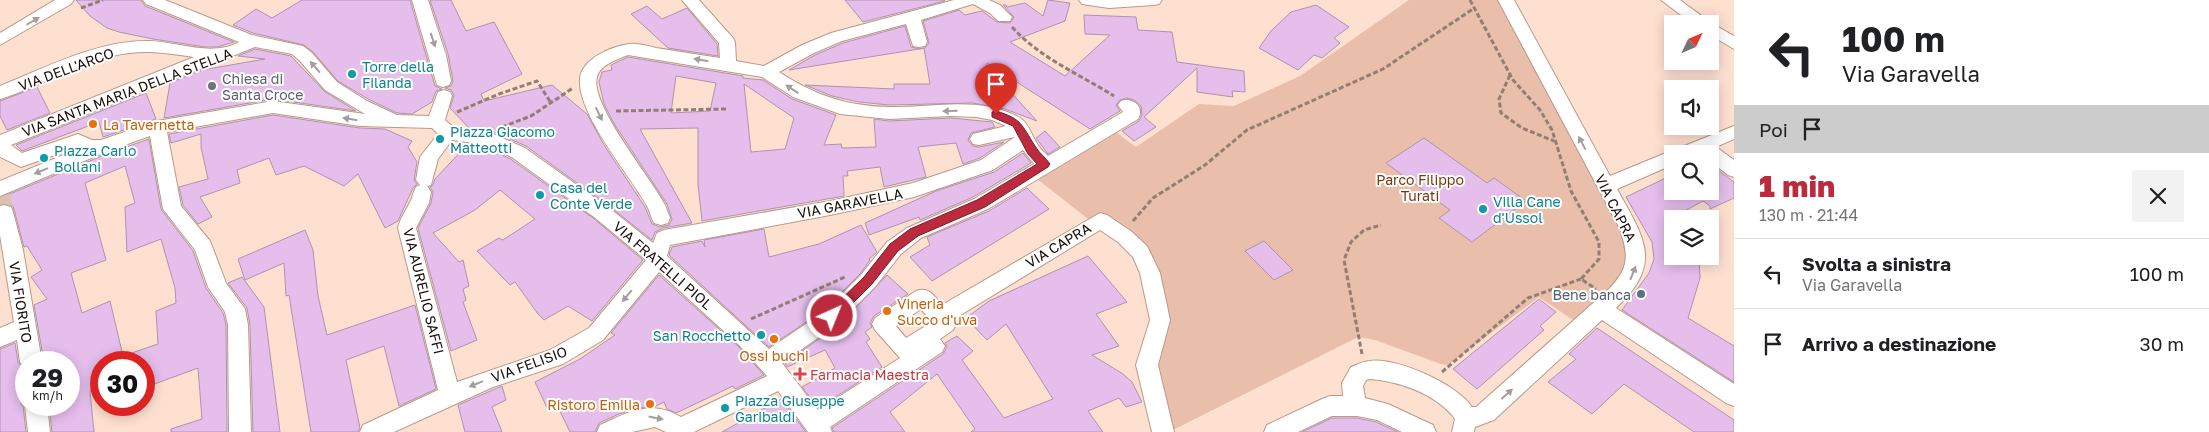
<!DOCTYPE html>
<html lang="it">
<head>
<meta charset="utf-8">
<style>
	body { margin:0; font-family:"Golos Text",sans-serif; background:#f2f2f2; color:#202124; height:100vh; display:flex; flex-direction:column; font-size:19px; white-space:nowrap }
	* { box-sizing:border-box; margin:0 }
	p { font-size:16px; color:#757577 }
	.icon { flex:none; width:28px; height:28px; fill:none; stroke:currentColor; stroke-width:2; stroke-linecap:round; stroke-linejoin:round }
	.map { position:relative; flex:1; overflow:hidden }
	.side { display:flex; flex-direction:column; background:#fff; width:475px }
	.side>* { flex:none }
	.guide { background:#fff; color:#202124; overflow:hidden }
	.needle { width:32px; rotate:46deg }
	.controls { position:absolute; left:1664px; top:15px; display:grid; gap:10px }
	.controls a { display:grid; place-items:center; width:55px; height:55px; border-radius:0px; background:#fff; box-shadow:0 2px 12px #0003; font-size:25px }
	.speed { position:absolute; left:15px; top:351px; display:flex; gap:10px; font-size:25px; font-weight:700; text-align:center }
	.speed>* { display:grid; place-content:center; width:65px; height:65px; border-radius:50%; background:#fff; box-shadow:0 2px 12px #0003; line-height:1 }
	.speed small { font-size:12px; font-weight:400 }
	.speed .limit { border:8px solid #d22; background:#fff; color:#111 }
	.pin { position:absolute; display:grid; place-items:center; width:42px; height:42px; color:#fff; margin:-51px -21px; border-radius:50% 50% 50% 0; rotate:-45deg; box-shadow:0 0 5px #0007 }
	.pin .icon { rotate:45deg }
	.me { position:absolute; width:55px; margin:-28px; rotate:44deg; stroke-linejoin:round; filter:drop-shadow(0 0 4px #0008) }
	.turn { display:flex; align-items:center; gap:18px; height:105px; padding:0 25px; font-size:22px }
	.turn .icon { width:65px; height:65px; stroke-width:2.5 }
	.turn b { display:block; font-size:35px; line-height:42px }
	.then { display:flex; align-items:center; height:48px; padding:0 25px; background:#0003; gap:10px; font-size:19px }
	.round { display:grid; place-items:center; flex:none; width:52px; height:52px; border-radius:0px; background:#f2f2f2 }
	.headline { display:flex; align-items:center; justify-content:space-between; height:85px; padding:0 25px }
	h1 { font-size:30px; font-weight:800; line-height:38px; color:#bc2b3d }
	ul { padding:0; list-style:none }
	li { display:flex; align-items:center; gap:15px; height:70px; padding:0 25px; border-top:1px solid #e0e0e0 }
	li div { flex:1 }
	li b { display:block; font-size:19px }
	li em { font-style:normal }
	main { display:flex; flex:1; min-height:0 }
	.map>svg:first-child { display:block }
	.green { fill:#e9beaa }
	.building { fill:#e5beec; stroke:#ac94b0; fill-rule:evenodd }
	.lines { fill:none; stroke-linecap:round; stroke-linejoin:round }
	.street-tunnel { stroke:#dcc0b3; stroke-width:19; stroke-dasharray:19 9; stroke-linecap:butt }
	.street-casing { stroke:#bb9887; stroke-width:2 }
	.path { stroke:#937e73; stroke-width:3; stroke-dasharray:5 2.5; stroke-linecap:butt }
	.street { fill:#fff; fill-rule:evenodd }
	.oneway { fill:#a39f9c }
	.route { fill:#bc2b3d; stroke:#7a1c28 }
	.culture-dot { fill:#0f9aa8; stroke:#fff; stroke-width:2 }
	.worship-dot { fill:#6b7280; stroke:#fff; stroke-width:2 }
	.food-dot { fill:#e8710a; stroke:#fff; stroke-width:2 }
	.service-dot { fill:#5c6f8a; stroke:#fff; stroke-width:2 }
	.health-dot { fill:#e0444e; stroke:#fff; stroke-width:2 }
	.labels { text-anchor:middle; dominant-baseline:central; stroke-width:4; stroke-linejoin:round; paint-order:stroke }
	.culture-label { font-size:14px; fill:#0d838f; stroke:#fff; text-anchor:start }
	.street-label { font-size:14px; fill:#1a0e08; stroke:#fff }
	.worship-label { font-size:14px; fill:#5b616d; stroke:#fff; text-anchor:start }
	.food-label { font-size:14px; fill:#c56008; stroke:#fff; text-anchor:start }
	.park-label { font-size:14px; fill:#78360c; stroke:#fff }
	.service-label { font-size:14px; fill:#4e5e75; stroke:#fff; text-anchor:end }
	.health-label { font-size:14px; fill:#be3a42; stroke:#fff; text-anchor:start }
</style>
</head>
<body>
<main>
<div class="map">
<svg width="1734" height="432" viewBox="0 0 1734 432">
	<rect width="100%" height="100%" fill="#fee0d1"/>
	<!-- green -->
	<polygon class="green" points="1409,0 1501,0 1628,242 1625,277 1576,322 1539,297 1448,365 1441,364 1375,340 1358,337 1169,432 1148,365 1161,320 1142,250 1092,222 1032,175 1113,130 1136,147 1199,104 1234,106 1300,76"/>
	<!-- building -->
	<g class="building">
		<polygon points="76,0 141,0 145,6 234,42 217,47 205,47 153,39 119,32 107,28 90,16"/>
		<polygon points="302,0 410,0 435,86 442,89 436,91 432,102 412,114 397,113 368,99 338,81 313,52 304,45 253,33 233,25 256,9 272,18"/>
		<path d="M 430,0 L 451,0 L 466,31 L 494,22 L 522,74 L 481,94 L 484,101 L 552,85 L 587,114 L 604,145 L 645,207 L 652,224 L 660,227 L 669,225 L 672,219 L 667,204 L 613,122 L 604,104 L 599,82 L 602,72 L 612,70 L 611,65 L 628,57 L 743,76 L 743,78 L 763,80 L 792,99 L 836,115 L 824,145 L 841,144 L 842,148 L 876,147 L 874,119 L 889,121 L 951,118 L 992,122 L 995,127 L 971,133 L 968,140 L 973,146 L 979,147 L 1004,142 L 980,158 L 963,164 L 956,143 L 918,147 L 926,177 L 884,187 L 880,167 L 847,171 L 848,176 L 843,176 L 844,196 L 702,221 L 698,184 L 698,128 L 640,129 L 692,223 L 663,228 L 655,232 L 652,240 L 609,206 L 526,146 L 494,132 L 469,128 L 450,108 L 454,95 L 451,90 L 445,88 L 451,86 L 453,81 L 448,54 ZM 676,76 L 716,83 L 710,111 L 671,113 ZM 744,84 L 794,118 L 785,149 L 751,152 Z"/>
		<polygon points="845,0 944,0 945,1 863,22"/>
		<polygon points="1048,0 1070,3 1065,21 1010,42 1065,76 1110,35 1085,34 1084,15 1136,17 1138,30 1172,32 1177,62 1244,71 1245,92 1232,91 1233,97 1197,92 1197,68 1144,117 1156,127 1134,141 1122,131 1139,121 1142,115 1141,106 1134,100 1126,98 1120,100 1116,105 1120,111 1090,129 987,63 986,65 1037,121 1005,109 973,103 889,105 859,102 832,96 805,85 894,89 894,84 930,84 924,48 919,49 925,48 929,43 923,21 959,10 965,15 982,11 997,22 1010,23 1014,17 1003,5 1006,5 1007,7 1025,3 1043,16"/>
		<polygon points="1316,5 1349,27 1334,38 1340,43 1322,58 1314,55 1298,70 1259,48 1271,31 1291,12"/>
		<polygon points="647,6 662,19 687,8 717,44 718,56 668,48 631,14"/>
		<polygon points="905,26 911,47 919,49 789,70 815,55 843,43"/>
		<polygon points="255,49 291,56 324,91 356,111 273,99 164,118 170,83 202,70 265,59 238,56"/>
		<polygon points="37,87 50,113 7,130 0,116 0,101"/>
		<polygon points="146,93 156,119 103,137 99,122 22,151 16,145"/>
		<polygon points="273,115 360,128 385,129 412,141 408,147 417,162 414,180 417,184 413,188 398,221 385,228 358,174 344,186 304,166 276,175 269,158 237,170 240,183 200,197 212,217 198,224 183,205 179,187 208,179 201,147 201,134 171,143 169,134"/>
		<polygon points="1045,131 1060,147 1048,154 1036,138"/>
		<polygon points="1424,138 1487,183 1494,178 1526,201 1472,242 1439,218 1450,210 1386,163"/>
		<path d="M 149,139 L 161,209 L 193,251 L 206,288 L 223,313 L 226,325 L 227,432 L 171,432 L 171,429 L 202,419 L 198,368 L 149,386 L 148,377 L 144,379 L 144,362 L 101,362 L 101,367 L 96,370 L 98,386 L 90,391 L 94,432 L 52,432 L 49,405 L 69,405 L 69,362 L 44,362 L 34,305 L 47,299 L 31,277 L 42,270 L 27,246 L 24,247 L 13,206 L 5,203 L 0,204 L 0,198 L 109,153 ZM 125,166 L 135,203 L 125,207 L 127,252 L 161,239 L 175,288 L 176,303 L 156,311 L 158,344 L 123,356 L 110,301 L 82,313 L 71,273 L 106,260 L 85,183 Z"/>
		<polygon points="468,144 488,147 512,160 593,218 643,260 592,321 568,306 544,320 538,314 515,282 510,285 477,251 499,238 503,240 535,219 500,190 475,210 433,233 459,262 463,260 469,286 463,289 466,300 463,302 477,340 451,351 418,228 431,203 433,192 430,187 433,185 435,179"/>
		<polygon points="1023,153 1031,163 973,197 920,220 919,217 869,235 865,223 936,191 994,172"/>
		<polygon points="1710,164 1734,182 1734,198 1710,209 1710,206 1703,201 1672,218 1672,256 1699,256 1700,278 1688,318 1734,346 1734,382 1622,310 1649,273 1654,259 1652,242 1626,197 1672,175 1672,191 1710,191"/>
		<polygon points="1027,188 1049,209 932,281 910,257 930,245 927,237 989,211"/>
		<polygon points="861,225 877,252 869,259 870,260 860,274 824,310 769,347 669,255 672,247 702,241 705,247 704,240 764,229 769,257 819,244"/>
		<polygon points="305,230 313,250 318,296 327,335 415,305 436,389 399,406 384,346 346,360 360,428 358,432 311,432 289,295 286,296 284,263 245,280 238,259"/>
		<polygon points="1264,241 1293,270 1274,280 1245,251"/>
		<polygon points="1088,256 1127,302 1096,314 1119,346 1092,355 1123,374 1132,382 1142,402 1126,407 1119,398 1088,411 1103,432 971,432 975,429 937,374 890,412 905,432 834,432 832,428 943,354 947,347 945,343 957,336 973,351 962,360 1004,418 1053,399 1006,324 987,340 966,318 989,301"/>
		<polygon points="659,275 738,346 764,375 735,389 733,386 676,413 667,409 664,402 654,407 639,408 619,414 599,423 595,432 570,432 557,405 548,410 535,382 580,359 615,335 611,333"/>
		<polygon points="887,275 908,294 874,316 870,323 872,327 865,332 870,339 866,342 882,367 818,408 802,387 835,368 825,350 787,367 785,363 840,324"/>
		<polygon points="242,277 264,307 280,432 253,432 250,325 247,308 228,283"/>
		<polygon points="1539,299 1556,312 1540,326 1544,330 1477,389 1453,369"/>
		<polygon points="1597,328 1734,420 1734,432 1694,432 1624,384 1592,414 1548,382 1576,359 1569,354"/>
		<polygon points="15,343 18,362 21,366 21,405 23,405 26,432 0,432 0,349"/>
		<polygon points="502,386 506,400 492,407 502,432 465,432 458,405"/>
		<polygon points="781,399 806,432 722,432"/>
		<polygon points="1332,418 1357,418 1376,422 1398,432 1302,432"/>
	</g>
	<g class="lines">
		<!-- street-tunnel -->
		<polyline class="street-tunnel" points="0,192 4,212"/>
		<!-- street casing -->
		<g class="street-casing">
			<g id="street">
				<polygon points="55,0 74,0 71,4 0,45 0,33"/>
				<path d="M 143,0 L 165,0 L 252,35 L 303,46 L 312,53 L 337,82 L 367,101 L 397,115 L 429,116 L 438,92 L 444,90 L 450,92 L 452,96 L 445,120 L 453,127 L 493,134 L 525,148 L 608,207 L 653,243 L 657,233 L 664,230 L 830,201 L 913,183 L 981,160 L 1015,137 L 979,145 L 973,144 L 970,139 L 973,134 L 1006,126 L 992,120 L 976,117 L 951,116 L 889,119 L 840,114 L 793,97 L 762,77 L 628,55 C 618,59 600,65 597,77 C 589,104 652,179 665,205 L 670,218 L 668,223 L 661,225 L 654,223 C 651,218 650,211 647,206 C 630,175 577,114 580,79 C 581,59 612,46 630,44 C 638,43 648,46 656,48 C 677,51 698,55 720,58 L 719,43 L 682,0 L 699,0 L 733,38 L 735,42 L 736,61 L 764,66 L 802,45 L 831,33 L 954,0 L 989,0 L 1000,5 L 1012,17 L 1010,21 L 998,21 L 990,13 L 973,4 L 921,20 L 927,42 L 925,46 L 919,47 L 913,46 L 906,24 L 842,41 L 814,53 L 779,72 C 815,95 845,106 889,107 C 932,108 980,95 1020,118 C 1029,123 1032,137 1038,145 C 1040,149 1045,153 1048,156 L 1123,112 L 1118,105 L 1121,101 C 1133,97 1145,107 1138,119 L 988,209 L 921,238 L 901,254 L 875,287 L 839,323 L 782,363 L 818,410 L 900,358 L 875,330 L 872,324 L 875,318 L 916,291 C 929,286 934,296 942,305 L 1100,213 L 1107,215 L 1132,232 L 1147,246 L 1160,273 L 1170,320 L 1158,365 L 1174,432 L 1152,432 L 1136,365 L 1150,320 L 1140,273 L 1133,257 L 1118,242 L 1100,230 L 954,319 L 956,324 L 953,330 L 940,339 L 945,346 L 942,352 L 830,427 L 832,432 L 808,432 L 778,391 L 694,432 L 666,432 L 655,427 L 632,432 L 597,432 L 600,425 C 628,412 651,399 681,417 L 767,376 L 739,345 L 659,272 L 603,340 L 563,364 L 493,387 L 394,432 L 360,432 L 363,425 L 438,390 L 398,228 C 400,218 406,211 410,202 C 413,197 413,192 416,187 L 420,185 L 416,180 L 420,157 L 438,134 L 432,128 L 360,126 L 273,113 L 167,132 L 181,206 L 210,241 L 226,283 L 245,309 L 248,325 L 251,432 L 229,432 L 228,325 L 225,312 L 208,287 L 195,250 L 163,209 L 150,136 L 108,151 L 0,196 L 0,181 L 78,149 L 77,147 L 21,167 L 0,157 L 0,135 L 194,57 C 173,54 151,50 130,53 C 83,58 44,86 0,99 L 0,86 C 44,68 97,41 145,41 C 175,40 211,58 239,42 L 146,4 ZM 255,47 L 292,54 L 300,61 L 325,90 L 365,114 L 273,101 L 157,121 L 101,140 L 92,140 L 78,134 L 22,153 L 11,145 ZM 452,140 L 489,145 L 513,158 L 594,217 L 646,260 L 589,328 L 550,350 L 457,382 L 416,228 L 429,203 L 431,192 L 427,186 L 431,185 L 438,159 ZM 1023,150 L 1034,164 L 974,199 L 907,228 L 887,242 L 861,275 L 825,311 L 769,349 L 667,256 L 670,245 L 830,215 L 914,197 L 993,170 ZM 921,309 L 932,322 L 906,338 L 896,326 Z"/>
				<polygon points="412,0 428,0 446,55 451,81 449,85 443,87 437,85"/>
				<polygon points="1079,0 1162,0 1159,4 1154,5 1109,8 1082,4"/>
				<path d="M 1498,0 L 1514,0 L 1610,176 L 1666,153 L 1675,152 L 1677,149 L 1734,126 L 1734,139 L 1716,147 L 1734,160 L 1734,177 L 1728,175 L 1710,161 L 1710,154 L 1672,154 L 1672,165 L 1617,189 C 1644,238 1664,263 1616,308 L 1734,384 L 1734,406 L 1726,403 L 1602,320 L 1494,420 L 1475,427 L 1474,432 L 1452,432 L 1455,419 L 1452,415 C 1433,393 1398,381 1370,379 L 1366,380 L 1363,386 L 1365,398 L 1388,404 L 1433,425 L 1436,432 L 1402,432 L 1377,420 L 1357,416 L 1332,416 L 1298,432 L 1264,432 L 1267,425 L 1322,399 L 1330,396 L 1343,396 L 1342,383 L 1351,367 C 1357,365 1363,361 1370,361 C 1397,357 1458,385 1472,407 L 1476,407 L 1609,289 C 1629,268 1629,257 1620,229 Z"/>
				<polygon points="1661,0 1680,0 1711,23 1734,36 1734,49 1710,35 1710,24 1693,24"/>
				<polygon points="4,205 11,207 13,212 23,250 42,362 26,362 26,370 20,362 17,340 0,347 0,328 14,322 0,235 0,206"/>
				<polygon points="26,403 26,405 47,405 50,432 28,432 25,405"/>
			</g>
		</g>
		<!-- path -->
		<g class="path">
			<polyline points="1470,0 1513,80 1540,110 1552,130 1571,191 1599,242 1599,259 1581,279 1596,289"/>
			<polyline points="81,8 103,0"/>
			<path d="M 1012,27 C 1040,58 1079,74 1114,96"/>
			<polyline points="1510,75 1499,99 1501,113 1522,128 1554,141"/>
			<polyline points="616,111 726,109"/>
			<polyline points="457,112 499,94 537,81 551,103"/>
			<polyline points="502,127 531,116 573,88"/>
			<polyline points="1133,221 1153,198 1205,165 1247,130 1383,69 1473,9"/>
			<polyline points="751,319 845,277"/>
			<polyline points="1362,354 1344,260 1351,242 1364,230 1381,225"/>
			<polyline points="1442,372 1528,298 1581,279"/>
		</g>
		<!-- street -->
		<use href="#street" class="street"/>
	</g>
	<!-- one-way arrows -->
	<defs><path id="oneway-solid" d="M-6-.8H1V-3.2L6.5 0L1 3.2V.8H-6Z" transform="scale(1.25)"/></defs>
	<g class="oneway">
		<use href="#oneway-solid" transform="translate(33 21) rotate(-30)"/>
		<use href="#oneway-solid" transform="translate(433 40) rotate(72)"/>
		<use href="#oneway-solid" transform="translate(701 60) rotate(-170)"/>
		<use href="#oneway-solid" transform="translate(315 67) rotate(-131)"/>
		<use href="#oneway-solid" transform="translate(792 89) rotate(-147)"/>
		<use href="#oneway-solid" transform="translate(950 111) rotate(179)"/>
		<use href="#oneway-solid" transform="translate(599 114) rotate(64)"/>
		<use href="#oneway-solid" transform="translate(350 119) rotate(-171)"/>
		<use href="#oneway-solid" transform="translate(1582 143) rotate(-118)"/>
		<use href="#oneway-solid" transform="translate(41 171) rotate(157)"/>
		<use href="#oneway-solid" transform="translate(1633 273) rotate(-68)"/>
		<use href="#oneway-solid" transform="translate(627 296) rotate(129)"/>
		<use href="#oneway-solid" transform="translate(476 384) rotate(158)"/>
		<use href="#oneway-solid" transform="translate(1507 394) rotate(-42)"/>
		<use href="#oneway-solid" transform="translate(656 418) rotate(11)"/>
	</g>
	<!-- route -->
	<path class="route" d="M 996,111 C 1022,119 1021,124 1035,146 C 1039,153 1046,158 1050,164 L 1048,167 L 985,207 L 918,236 L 898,251 L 872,284 L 836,320 L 827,320 L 825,316 L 827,313 L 864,277 L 890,244 L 910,229 L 977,200 L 1037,164 L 1028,154 L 1013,126 L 992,117 L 992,112 Z"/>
	<!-- markers -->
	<g class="culture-dot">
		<circle cx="352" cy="74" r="5"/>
		<circle cx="440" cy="139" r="5"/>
		<circle cx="44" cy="158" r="5"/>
		<circle cx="540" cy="195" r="5"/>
		<circle cx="1483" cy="209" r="5"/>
		<circle cx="761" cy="335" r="5"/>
		<circle cx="725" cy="408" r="5"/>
	</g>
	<circle class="worship-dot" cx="212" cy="86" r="5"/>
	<g class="food-dot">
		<circle cx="93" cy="124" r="5"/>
		<circle cx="887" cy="311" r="5"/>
		<circle cx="774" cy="339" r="5"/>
		<circle cx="650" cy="404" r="5"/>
	</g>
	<circle class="service-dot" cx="1641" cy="294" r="5"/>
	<path class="health-dot" d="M797.5 366.5h5v5h5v5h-5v5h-5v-5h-5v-5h5z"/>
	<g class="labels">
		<!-- culture labels -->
		<g class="culture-label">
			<text x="362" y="66">Torre della<tspan x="362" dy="16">Filanda</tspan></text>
			<text x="450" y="131">Piazza Giacomo<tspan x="450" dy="16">Matteotti</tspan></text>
			<text x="54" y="150">Piazza Carlo<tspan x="54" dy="16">Bollani</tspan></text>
			<text x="550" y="187">Casa del<tspan x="550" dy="16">Conte Verde</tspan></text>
			<text x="1493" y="201">Villa Cane<tspan x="1493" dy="16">d'Ussol</tspan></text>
			<text x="751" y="335" text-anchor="end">San Rocchetto</text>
			<text x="735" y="400">Piazza Giuseppe<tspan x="735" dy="16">Garibaldi</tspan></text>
		</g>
		<!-- street labels -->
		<g class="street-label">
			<text transform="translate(66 69) rotate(-20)">VIA DELL'ARCO</text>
			<text transform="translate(127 92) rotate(-21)">VIA SANTA MARIA DELLA STELLA</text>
			<text transform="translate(850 203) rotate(-11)">VIA GARAVELLA</text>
			<text transform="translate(1616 208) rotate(63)">VIA CAPRA</text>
			<text transform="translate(1058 245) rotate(-31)">VIA CAPRA</text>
			<text transform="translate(663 265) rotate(41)">VIA FRATELLI PIOL</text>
			<text transform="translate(424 291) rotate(76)">VIA AURELIO SAFFI</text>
			<text transform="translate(21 302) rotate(81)">VIA FIORITO</text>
			<text transform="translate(529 364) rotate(-20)">VIA FELISIO</text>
		</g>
		<!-- worship labels -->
		<g class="worship-label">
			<text x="222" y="78">Chiesa di<tspan x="222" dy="16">Santa Croce</tspan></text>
		</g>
		<!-- food labels -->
		<g class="food-label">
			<text x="103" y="124">La Tavernetta</text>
			<text x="897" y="303">Vineria<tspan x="897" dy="16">Succo d'uva</tspan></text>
			<text x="774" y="355" text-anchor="middle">Ossi buchi</text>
			<text x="640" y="404" text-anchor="end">Ristoro Emilia</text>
		</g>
		<!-- park labels -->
		<g class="park-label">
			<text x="1420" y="179">Parco Filippo<tspan x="1420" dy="16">Turati</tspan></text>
		</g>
		<!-- service labels -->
		<g class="service-label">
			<text x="1631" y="294">Bene banca</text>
		</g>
		<!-- health labels -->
		<g class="health-label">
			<text x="810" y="374">Farmacia Maestra</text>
		</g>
	</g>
</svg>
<div class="controls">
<a><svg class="needle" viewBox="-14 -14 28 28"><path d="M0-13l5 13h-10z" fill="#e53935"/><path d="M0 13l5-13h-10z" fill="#757577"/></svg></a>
<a><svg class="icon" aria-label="sound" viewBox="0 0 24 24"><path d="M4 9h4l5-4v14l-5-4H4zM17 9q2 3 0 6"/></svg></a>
<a><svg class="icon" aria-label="search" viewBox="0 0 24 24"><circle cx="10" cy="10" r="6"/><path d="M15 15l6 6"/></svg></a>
<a><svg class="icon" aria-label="layers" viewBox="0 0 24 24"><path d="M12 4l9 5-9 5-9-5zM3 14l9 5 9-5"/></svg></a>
</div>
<div class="speed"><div>29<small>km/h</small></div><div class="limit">30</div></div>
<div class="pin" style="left:996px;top:114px;background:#d93025"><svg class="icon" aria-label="arrive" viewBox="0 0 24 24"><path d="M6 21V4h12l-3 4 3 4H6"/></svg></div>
<svg class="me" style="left:832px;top:316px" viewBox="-20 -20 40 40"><circle r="17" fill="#bc2b3d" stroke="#fff" stroke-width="3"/><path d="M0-11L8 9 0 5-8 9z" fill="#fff"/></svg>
</div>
<section class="side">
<div class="guide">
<div class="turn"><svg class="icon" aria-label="left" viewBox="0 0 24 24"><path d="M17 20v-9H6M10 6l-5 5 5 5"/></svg><div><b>100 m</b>Via Garavella</div></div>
<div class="then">Poi<svg class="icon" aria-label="arrive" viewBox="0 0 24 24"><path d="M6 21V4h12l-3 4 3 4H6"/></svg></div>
</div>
<div class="headline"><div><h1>1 min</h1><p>130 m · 21:44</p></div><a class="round"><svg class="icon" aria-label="close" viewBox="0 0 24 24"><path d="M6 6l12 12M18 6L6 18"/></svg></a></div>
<ul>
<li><svg class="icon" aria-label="left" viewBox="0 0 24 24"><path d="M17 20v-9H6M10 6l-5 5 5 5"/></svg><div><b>Svolta a sinistra</b><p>Via Garavella</p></div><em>100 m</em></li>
<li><svg class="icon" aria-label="arrive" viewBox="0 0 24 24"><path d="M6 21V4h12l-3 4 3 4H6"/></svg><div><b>Arrivo a destinazione</b></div><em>30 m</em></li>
</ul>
</section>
</main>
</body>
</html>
